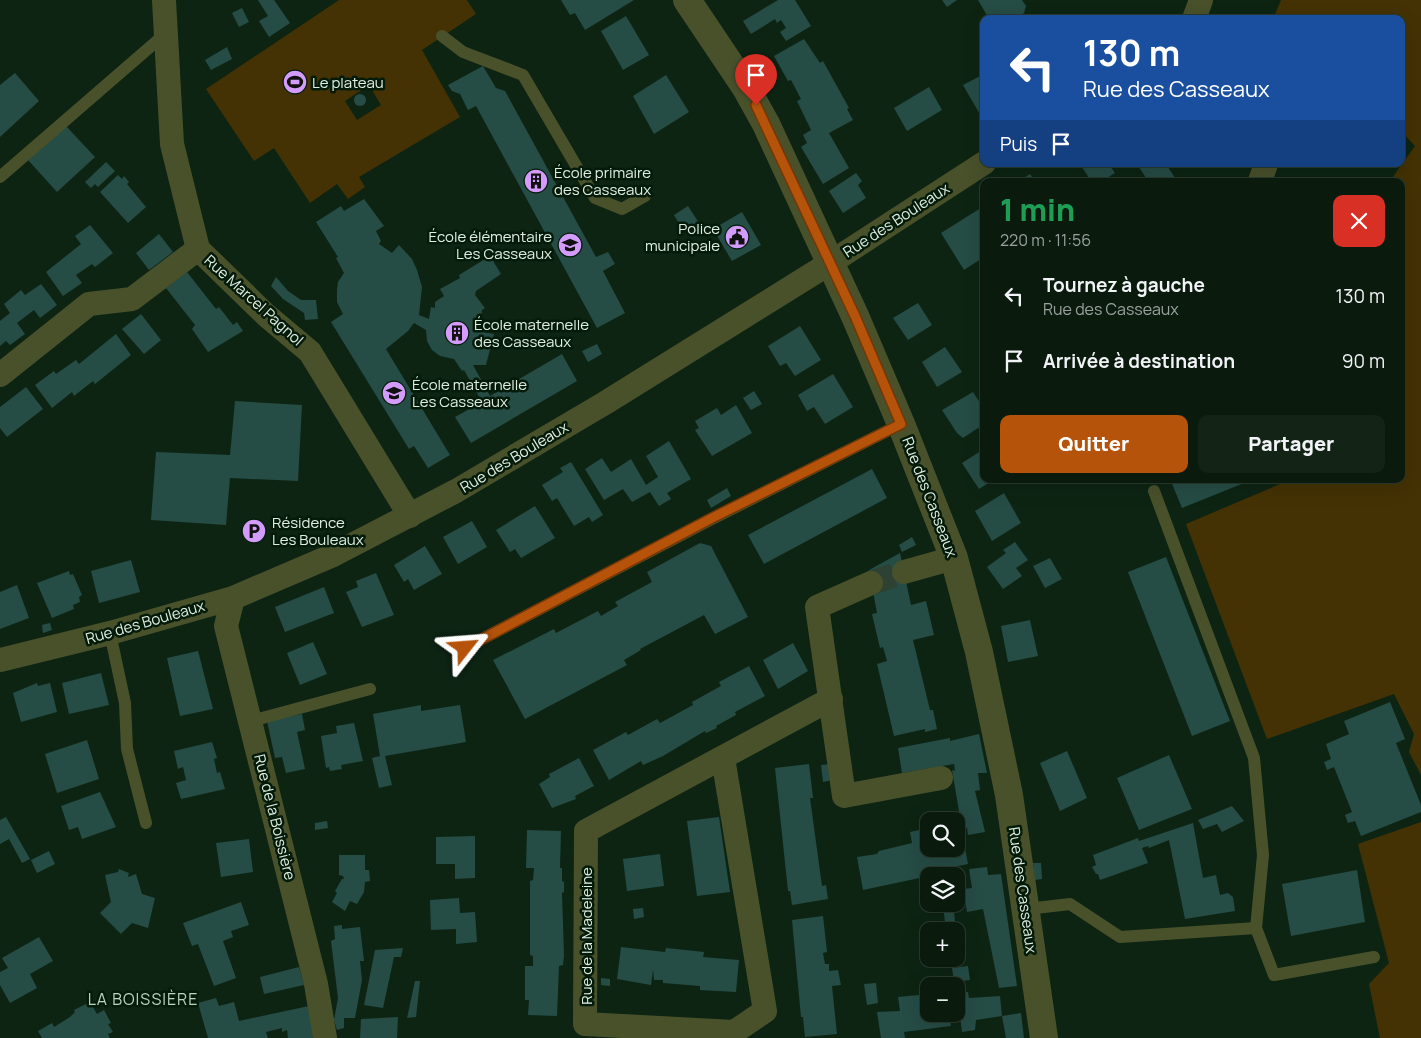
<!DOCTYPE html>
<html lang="fr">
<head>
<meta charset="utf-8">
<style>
	body { margin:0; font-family:Manrope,sans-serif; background:#132417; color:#f1f3f6; height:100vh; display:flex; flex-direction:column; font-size:19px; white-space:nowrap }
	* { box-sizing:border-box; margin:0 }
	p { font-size:16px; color:#99a19e }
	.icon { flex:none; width:28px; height:28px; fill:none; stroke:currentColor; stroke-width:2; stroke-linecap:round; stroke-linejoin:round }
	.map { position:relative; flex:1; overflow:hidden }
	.side { position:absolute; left:980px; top:178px; width:425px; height:305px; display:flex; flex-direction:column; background:#0a1b0e; border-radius:10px; box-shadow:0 5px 20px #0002,0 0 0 1px #2a392e }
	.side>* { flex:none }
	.top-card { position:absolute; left:980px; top:15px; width:425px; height:152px; border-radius:10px; box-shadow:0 5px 20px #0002,0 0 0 1px #2a392e; background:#1a4fa0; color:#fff; overflow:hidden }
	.controls { position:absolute; left:920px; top:812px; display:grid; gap:10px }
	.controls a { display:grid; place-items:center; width:45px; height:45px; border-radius:10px; background:#0a1b0e; box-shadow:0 5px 20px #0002,0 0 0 1px #2a392e; font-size:25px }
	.pin { position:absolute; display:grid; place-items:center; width:42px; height:42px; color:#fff; margin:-51px -21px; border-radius:50% 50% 50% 0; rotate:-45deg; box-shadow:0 0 5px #0007 }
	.pin .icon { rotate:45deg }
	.me { position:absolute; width:55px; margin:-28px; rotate:62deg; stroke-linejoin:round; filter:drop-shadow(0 0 4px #0008) }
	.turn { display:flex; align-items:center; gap:18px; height:105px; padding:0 20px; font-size:22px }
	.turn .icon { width:65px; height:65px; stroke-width:2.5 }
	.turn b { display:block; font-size:35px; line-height:42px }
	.then { display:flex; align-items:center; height:48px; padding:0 20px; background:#0003; gap:10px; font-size:19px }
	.round { display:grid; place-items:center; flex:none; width:52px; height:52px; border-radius:10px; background:#132417 }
	.headline { display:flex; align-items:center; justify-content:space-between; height:85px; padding:0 20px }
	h1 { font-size:30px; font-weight:800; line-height:38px; color:#1e9e55 }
	.action { display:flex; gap:10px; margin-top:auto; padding:10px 20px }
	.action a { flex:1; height:58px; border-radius:10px; background:#b45309; color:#fff; font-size:20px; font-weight:800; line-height:58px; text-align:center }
	.action a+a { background:#132417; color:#f1f3f6 }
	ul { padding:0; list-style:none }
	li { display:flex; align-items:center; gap:15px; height:65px; padding:0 20px }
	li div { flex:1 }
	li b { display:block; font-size:19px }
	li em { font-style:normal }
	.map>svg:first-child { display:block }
	.green { fill:#443204; fill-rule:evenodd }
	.building { fill:#264c46 }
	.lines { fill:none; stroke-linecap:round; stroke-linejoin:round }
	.minor-tunnel { stroke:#2d4232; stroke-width:24; stroke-dasharray:24 12; stroke-linecap:butt }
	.service { stroke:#49512b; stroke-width:12 }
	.minor { stroke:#49512b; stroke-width:24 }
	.tertiary { stroke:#49512b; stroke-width:28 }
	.route-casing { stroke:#753606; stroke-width:12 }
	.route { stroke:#b45309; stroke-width:9 }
	.labels { text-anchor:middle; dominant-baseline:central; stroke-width:5; stroke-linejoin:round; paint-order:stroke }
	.poi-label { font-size:15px; fill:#e0eee2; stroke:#041b0a; text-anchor:start }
	.street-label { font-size:15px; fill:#e0eee2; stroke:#041b0a }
	.neighbourhood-label { font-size:16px; letter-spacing:1px; fill:#b9d5bd; stroke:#041b0a }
</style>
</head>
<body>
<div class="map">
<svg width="1421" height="1038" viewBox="0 0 1421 1038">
	<rect width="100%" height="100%" fill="#0d2413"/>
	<!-- green -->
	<g class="green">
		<path d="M 339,0 L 467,0 L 476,14 L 422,50 L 460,117 L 359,177 L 365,187 L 348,199 L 337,184 L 310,203 L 274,148 L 254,161 L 206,89 ZM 369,85 L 381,105 L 357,120 L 345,101 Z"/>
		<polygon points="1281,0 1421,0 1421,775 1409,752 1414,734 1394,694 1267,739 1186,524 1292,479 1401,479 1401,181 1390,181 1415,146 1401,131 1401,19 1273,19"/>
		<polygon points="1421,822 1421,1038 1380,1038 1369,984 1389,963 1358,844"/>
	</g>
	<!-- building -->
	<g class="building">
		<polygon points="258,0 274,0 290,23 269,37 259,21 268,16"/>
		<polygon points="561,0 634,0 585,30 575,13 570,15"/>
		<polygon points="778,0 795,0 811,26 786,41 780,32 786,28 781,20 777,23 775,19 751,34 743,21"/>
		<polygon points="942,0 957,0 947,7"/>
		<polygon points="978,0 1022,0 1026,6 1024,13 1015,19 989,19"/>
		<polygon points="242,8 249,22 239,27 232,13"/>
		<polygon points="626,16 649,55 623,70 601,31"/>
		<polygon points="804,39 820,63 823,61 849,108 847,109 853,120 829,133 849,168 823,184 801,147 807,143 803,135 811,130 797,101 801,99 791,80 788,81 774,56"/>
		<polygon points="227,47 232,59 211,70 205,60"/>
		<polygon points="483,66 496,88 505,91 596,257 608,252 615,264 603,271 625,313 597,328 476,106 468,110 460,94 452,91 448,85"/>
		<polygon points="15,73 39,101 0,137 0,85"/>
		<polygon points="984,74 984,117 982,118 963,85"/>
		<polygon points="666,75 689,112 654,134 633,96"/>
		<polygon points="929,87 942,110 907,131 894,108"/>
		<circle cx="360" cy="100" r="6"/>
		<polygon points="65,125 95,157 57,192 28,160"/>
		<polygon points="106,162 115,171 98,187 95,184 91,188 85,182"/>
		<polygon points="1080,164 1109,164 1115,173 1102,181 1091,181"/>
		<polygon points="1137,164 1166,164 1177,181 1148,181"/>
		<polygon points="856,173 862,181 858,185 866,198 843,213 829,191"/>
		<polygon points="1030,174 1035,181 1019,181"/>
		<polygon points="118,175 122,179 124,176 129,182 127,184 146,207 128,223 100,192"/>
		<polygon points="364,199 384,226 376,231 381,241 379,244 392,253 399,245 412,259 417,270 422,287 419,315 429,319 431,307 435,308 435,302 444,296 440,289 460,278 459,275 490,256 501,274 476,291 475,295 485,308 482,310 481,319 485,320 483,332 494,334 486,365 473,365 490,396 562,354 577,381 471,443 455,417 482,402 464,370 462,371 454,359 440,356 432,350 427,341 426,330 414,323 408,331 386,349 450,455 428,468 414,446 409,449 331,322 343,314 337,302 337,290 338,282 344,273 336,258 338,257 316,222 341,206 344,211"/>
		<polygon points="688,206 699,223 684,232 674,215"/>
		<polygon points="984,206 984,257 964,270 941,233"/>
		<polygon points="742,212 761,245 732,261 713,229"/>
		<polygon points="90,225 113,253 95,267 92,264 76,275 82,283 63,296 46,272 81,244 75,236"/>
		<polygon points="159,234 173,252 149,270 136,253"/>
		<polygon points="187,272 216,309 219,307 233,325 237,322 243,331 208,352 192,329 195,325 166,288"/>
		<polygon points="276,277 288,291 301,300 316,300 318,319 305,320 304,313 283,299 271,286"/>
		<polygon points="41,284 57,305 40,318 34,310 17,323 25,334 10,345 6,341 0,346 0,321 10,313 4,304 21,290 25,295"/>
		<polygon points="918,303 932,325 908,340 893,318"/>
		<polygon points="141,314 161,340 144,354 122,329"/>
		<polygon points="800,326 821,360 795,376 786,363 780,366 768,346"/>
		<polygon points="116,334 131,355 95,384 93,381 74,396 72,392 52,408 35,385 54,371 56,374 76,360 79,364"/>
		<polygon points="597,344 602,354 588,362 582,351"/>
		<polygon points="945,347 962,372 937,387 922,362"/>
		<polygon points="833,374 853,407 825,424 814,407 807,411 798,395"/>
		<polygon points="26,387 43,409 7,437 0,428 0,407"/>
		<polygon points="754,391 762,404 751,410 743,398"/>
		<polygon points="973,392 984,409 984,424 963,438 957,433 942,410"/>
		<polygon points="235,401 302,405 298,481 230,478 226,525 151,520 156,452 230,455"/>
		<polygon points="736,405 752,433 712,456 695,430 699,428 695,421 717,408 721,415"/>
		<polygon points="669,441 691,479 667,493 671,499 659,506 650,492 632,502 623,489 604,500 585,469 602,458 611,472 631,459 646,485 658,477 646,456"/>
		<polygon points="984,449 984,479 995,479 979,489 962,463"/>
		<polygon points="571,462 603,515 592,522 589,517 574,526 557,498 552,501 542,485 563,472 560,468"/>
		<polygon points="872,469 887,498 764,564 748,535"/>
		<polygon points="1170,479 1254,479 1182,508"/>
		<polygon points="727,488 731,496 711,508 707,500"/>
		<polygon points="1004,493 1021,523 992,541 975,511"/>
		<polygon points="535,506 555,538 521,558 515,549 510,552 496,530"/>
		<polygon points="472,521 487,547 458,564 443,537"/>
		<polygon points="912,537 916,545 902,552 899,545"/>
		<polygon points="1015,542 1028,560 1016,568 1022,576 1003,589 987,567 1006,553 1003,550"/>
		<polygon points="700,543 711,546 748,617 715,634 704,615 640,649 641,650 624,660 627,665 525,719 493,660 554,629 556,633 598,611 601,616 618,606 615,602 652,582 647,572"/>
		<polygon points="425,546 442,574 414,590 408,579 404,582 394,565"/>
		<polygon points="900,553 911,605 926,601 934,635 913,640 930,710 933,710 937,729 925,732 925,729 894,736 877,664 887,661 883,647 880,648 872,614 877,613 869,570"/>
		<polygon points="1166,557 1230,721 1192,736 1128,572"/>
		<polygon points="1050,558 1062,579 1045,588 1033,566"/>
		<polygon points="131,560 140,592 99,603 91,571"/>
		<polygon points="69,571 70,575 73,574 82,595 79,597 80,602 73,605 74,609 52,618 37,583"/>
		<polygon points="376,573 394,615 362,627 346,592 358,587 356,581"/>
		<polygon points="17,585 29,618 0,629 0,592"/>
		<polygon points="324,587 334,613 285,632 275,607"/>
		<polygon points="1030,620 1038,656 1008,662 1001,626"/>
		<polygon points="50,623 52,630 43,633 42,625"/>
		<polygon points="313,642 327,674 300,685 287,653"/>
		<polygon points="793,643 808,671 778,689 763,660"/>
		<polygon points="198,651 213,709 180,716 167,658"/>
		<polygon points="749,666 765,696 735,712 736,715 716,726 717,728 706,733 705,731 663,756 643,765 641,761 609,780 593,750 626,732 628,735 657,719 660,723 693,705 692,702 721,686 719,682"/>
		<polygon points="101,673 109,705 69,714 62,683"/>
		<polygon points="37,683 38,686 50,683 57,712 21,722 13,693"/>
		<polygon points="1390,702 1405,739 1396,743 1421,805 1421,812 1361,836 1355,821 1348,823 1345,815 1352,812 1334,767 1327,770 1324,762 1331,759 1326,744 1349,734 1344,721"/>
		<polygon points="421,705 421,711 460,705 466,742 385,756 392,785 379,788 372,758 380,756 373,714"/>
		<polygon points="302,714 305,730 297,732 305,769 286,773 282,757 275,758 267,721"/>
		<polygon points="354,723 363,761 341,765 342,769 330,771 329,767 326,768 321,736 337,733 336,726"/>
		<polygon points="979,734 987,773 978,773 980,790 975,791 985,832 968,835 967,828 964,827 962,816 960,817 952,770 955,771 954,764 902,773 898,748 950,738 950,741"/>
		<polygon points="87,740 99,779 57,793 45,754"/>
		<polygon points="212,742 217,758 214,759 217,773 220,772 225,789 181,799 176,783 186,780 183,767 178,769 174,751"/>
		<polygon points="1067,751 1087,798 1060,811 1040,763"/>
		<polygon points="1169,755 1192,809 1139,830 1117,778"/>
		<polygon points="579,758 594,786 575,796 576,799 552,808 539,784 550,777 549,774"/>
		<polygon points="809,764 813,798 810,798 822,886 826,885 828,899 792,905 790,891 788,891 775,768"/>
		<polygon points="831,764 833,780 823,782 821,765"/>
		<polygon points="100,792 116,827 82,839 78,827 69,830 61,806"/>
		<polygon points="1232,806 1244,821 1222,832 1217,824 1203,829 1198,820"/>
		<polygon points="6,817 30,859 22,863 9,839 0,844 0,820"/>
		<polygon points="719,817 730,892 697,896 687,821"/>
		<polygon points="327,821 328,828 315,830 315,823"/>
		<polygon points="1193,823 1203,878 1216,875 1220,895 1228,893 1233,897 1235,911 1185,919 1169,840 1149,848 1148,846 1142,848 1148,863 1100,880 1098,874 1096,874 1092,867 1096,865 1093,855 1138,838 1139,841"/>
		<polygon points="929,828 929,849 956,849 956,832 962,831 968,864 929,872 929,876 863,890 857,857 877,854 879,851 912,843 910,832"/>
		<polygon points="527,830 561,831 560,868 562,868 562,881 564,882 564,892 562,893 564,956 563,965 559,966 557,1016 528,1015 529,1000 525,1000 525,966 533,966 533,956 530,955 530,881 533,880 534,868 526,868"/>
		<polygon points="475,836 475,878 455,879 455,864 436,864 436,837"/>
		<polygon points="249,839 253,872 221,877 216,843"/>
		<polygon points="49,851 55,864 37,873 31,860"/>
		<polygon points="660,854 664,886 627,891 623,859"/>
		<polygon points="339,855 365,855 365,870 369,870 370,881 365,882 364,892 357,904 350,901 345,911 332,902 337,893 335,891 342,879 344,879 343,876 339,875"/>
		<polygon points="1033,863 1041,863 1042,879 1035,880"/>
		<polygon points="987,867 988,875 1001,874 1017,986 999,988 983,909 967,912 963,889 972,888 969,869"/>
		<polygon points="119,869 129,873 128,877 136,874 142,894 155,898 148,928 132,923 121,934 100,913 111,902 105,875 118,872"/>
		<polygon points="1357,870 1365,922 1291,936 1282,884"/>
		<polygon points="459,898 460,913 475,912 477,942 456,944 456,929 431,930 430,900"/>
		<polygon points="241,902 249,925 231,931 233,937 223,941 236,978 214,986 198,944 192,946 183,923"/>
		<polygon points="953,905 956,928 946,929 943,907"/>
		<polygon points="643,908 644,917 634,919 633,909"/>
		<polygon points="823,916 827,952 823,953 825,964 829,964 829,971 838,970 841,985 832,986 837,1034 805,1037 803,1017 801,1017 792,920"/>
		<polygon points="342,925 342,929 360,927 364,961 360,961 362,980 355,1018 344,1018 344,1028 337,1030 334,1020 338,998 331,941 335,939 334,926"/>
		<polygon points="39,937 53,961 30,974 37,988 10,1003 0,985 0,972 8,968 2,958"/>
		<polygon points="621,947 665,952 666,948 704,952 703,957 739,960 736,992 700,990 700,986 663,983 663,980 654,980 653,970 651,985 617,979"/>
		<polygon points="403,948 401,957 394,957 383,1008 364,1005 375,950"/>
		<polygon points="968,966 970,980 954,982 952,968"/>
		<polygon points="299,967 304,985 264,994 260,977"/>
		<polygon points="601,978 610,979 610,986 601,985"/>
		<polygon points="415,981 420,981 416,1017 407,1018"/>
		<polygon points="876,983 878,1003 867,1005 864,984"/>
		<polygon points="968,992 969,998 1000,996 1002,1016 976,1020 975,1030 962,1032 957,993"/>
		<polygon points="929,994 929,1014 949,1014 951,1026 904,1032 905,1038 881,1038 877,1012 900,1011 898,997"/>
		<polygon points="216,998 219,1006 234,1002 239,1021 309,1006 313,1038 288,1038 287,1030 282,1032 282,1028 266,1032 268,1038 208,1038 198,1003"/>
		<polygon points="90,1002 97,1014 104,1010 111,1023 108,1024 113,1032 108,1034 110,1038 42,1038 38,1031 52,1023 54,1027 70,1017 75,1012 74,1010"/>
		<polygon points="1021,1013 1024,1038 1006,1038 1002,1016"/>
		<polygon points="398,1017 397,1038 360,1038 361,1019"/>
	</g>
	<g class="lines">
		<!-- minor-tunnel -->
		<polyline class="minor-tunnel" points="871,583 904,572"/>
		<!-- service -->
		<g class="service">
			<polyline points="442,36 463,52 523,75 595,198 622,209 645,196"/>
			<polyline points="0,177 165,34"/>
			<polyline points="1154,491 1254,758 1263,855 1256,928"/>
			<polyline points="110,633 125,703 127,749 146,823"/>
			<polyline points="465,648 712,519 901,424"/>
			<polyline points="251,721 370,689"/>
			<polyline points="1027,909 1070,904 1120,937 1256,928 1274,975 1374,957"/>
		</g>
		<!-- minor -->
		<g class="minor">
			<polyline points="164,0 172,144 198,249 266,315 310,352 410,516"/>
			<polyline points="1194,19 1201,0"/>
			<polyline points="1260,181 1266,164"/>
			<polyline points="0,375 89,304 132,299 198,249"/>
			<polyline points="904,572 954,558"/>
			<polyline points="871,583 817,607 844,796 941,778"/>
			<polyline points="233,598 226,626 316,984 325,1038"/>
			<polyline points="0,660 110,633 233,598 331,556 456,491 605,403 830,263 984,163"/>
			<polyline points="723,758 765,1011 734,1032 585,1024 586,831 831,699"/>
		</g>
		<!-- tertiary -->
		<polyline class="tertiary" points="687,0 746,88 766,124 855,316 901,424 954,558 979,652 1009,795 1044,1038"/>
	</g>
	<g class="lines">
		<!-- route casing -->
		<g class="route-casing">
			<polyline id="route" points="465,648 712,518 901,424 855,316 756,105"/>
		</g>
		<!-- route -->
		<use href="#route" class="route"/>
	</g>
	<!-- icons -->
	<defs>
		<g id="stadium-disc" transform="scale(1.25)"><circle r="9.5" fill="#d39cfc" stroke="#041b0a"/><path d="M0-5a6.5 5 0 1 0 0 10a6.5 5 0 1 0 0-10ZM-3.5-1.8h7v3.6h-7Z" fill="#111"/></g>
		<g id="building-disc" transform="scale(1.25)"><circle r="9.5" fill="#d39cfc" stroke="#041b0a"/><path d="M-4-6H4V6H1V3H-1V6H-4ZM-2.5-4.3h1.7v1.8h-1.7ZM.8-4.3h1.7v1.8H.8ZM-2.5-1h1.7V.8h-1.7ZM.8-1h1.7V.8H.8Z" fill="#111"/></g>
		<g id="civic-disc" transform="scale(1.25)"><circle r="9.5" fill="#d39cfc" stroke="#041b0a"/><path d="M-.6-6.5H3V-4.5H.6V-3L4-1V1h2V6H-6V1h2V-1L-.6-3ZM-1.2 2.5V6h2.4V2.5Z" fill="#111"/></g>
		<g id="school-disc" transform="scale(1.25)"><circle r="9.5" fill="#d39cfc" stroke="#041b0a"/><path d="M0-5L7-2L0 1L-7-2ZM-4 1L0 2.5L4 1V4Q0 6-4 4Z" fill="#111"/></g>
		<g id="parking-disc" transform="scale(1.25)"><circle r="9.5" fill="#d39cfc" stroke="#041b0a"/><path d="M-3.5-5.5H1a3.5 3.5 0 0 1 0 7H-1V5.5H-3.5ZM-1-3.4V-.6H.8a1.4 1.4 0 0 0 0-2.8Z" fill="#111"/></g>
	</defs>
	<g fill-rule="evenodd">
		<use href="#stadium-disc" x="295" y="82"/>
		<use href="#building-disc" x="536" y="181"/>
		<use href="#civic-disc" x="737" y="237"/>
		<use href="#school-disc" x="570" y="245"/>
		<use href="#building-disc" x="457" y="333"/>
		<use href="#school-disc" x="394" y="393"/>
		<use href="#parking-disc" x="254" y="531"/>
	</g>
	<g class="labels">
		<!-- poi labels -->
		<g class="poi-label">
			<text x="312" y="82">Le plateau</text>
			<text x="554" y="172">École primaire<tspan x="554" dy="17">des Casseaux</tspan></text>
			<text x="720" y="228" text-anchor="end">Police<tspan x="720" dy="17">municipale</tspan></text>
			<text x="552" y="236" text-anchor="end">École élémentaire<tspan x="552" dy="17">Les Casseaux</tspan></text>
			<text x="474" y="324">École maternelle<tspan x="474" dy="17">des Casseaux</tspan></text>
			<text x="412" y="384">École maternelle<tspan x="412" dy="17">Les Casseaux</tspan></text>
			<text x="272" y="522">Résidence<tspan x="272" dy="17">Les Bouleaux</tspan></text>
		</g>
		<!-- street labels -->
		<g class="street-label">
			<text transform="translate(896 220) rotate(-33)">Rue des Bouleaux</text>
			<text transform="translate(254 300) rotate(42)">Rue Marcel Pagnol</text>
			<text transform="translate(514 457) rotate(-31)">Rue des Bouleaux</text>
			<text transform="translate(930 497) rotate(69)">Rue des Casseaux</text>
			<text transform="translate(145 622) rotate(-16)">Rue des Bouleaux</text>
			<text transform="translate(275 817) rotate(76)">Rue de la Boissière</text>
			<text transform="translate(1023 890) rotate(82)">Rue des Casseaux</text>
			<text transform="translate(586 936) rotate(-90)">Rue de la Madeleine</text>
		</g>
		<!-- neighbourhood labels -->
		<g class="neighbourhood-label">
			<text x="143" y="999">LA BOISSIÈRE</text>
		</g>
	</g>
</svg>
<div class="controls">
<a><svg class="icon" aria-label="search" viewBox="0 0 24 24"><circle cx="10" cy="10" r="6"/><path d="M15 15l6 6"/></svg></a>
<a><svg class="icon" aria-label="layers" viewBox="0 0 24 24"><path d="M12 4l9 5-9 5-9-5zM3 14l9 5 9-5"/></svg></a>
<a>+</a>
<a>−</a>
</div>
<div class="pin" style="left:756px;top:105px;background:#d93025"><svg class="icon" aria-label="arrive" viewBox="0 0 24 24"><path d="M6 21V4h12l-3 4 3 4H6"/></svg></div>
<svg class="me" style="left:465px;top:648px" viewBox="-20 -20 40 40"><path d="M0-17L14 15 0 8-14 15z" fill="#b45309" stroke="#fff" stroke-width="4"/></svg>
<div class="top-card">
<div class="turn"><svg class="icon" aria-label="left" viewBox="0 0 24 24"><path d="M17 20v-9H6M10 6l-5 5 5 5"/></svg><div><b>130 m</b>Rue des Casseaux</div></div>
<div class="then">Puis<svg class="icon" aria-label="arrive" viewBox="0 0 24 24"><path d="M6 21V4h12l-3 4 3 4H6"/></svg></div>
</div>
<section class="side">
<div class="headline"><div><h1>1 min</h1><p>220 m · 11:56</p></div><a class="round" style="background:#d93025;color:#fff"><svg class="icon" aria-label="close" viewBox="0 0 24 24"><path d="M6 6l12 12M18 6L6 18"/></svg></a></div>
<ul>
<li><svg class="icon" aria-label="left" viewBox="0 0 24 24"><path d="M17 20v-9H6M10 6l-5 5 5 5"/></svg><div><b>Tournez à gauche</b><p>Rue des Casseaux</p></div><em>130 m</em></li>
<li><svg class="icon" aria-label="arrive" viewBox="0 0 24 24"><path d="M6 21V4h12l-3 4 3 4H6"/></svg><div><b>Arrivée à destination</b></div><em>90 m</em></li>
</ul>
<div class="action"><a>Quitter</a><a>Partager</a></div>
</section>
</div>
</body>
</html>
